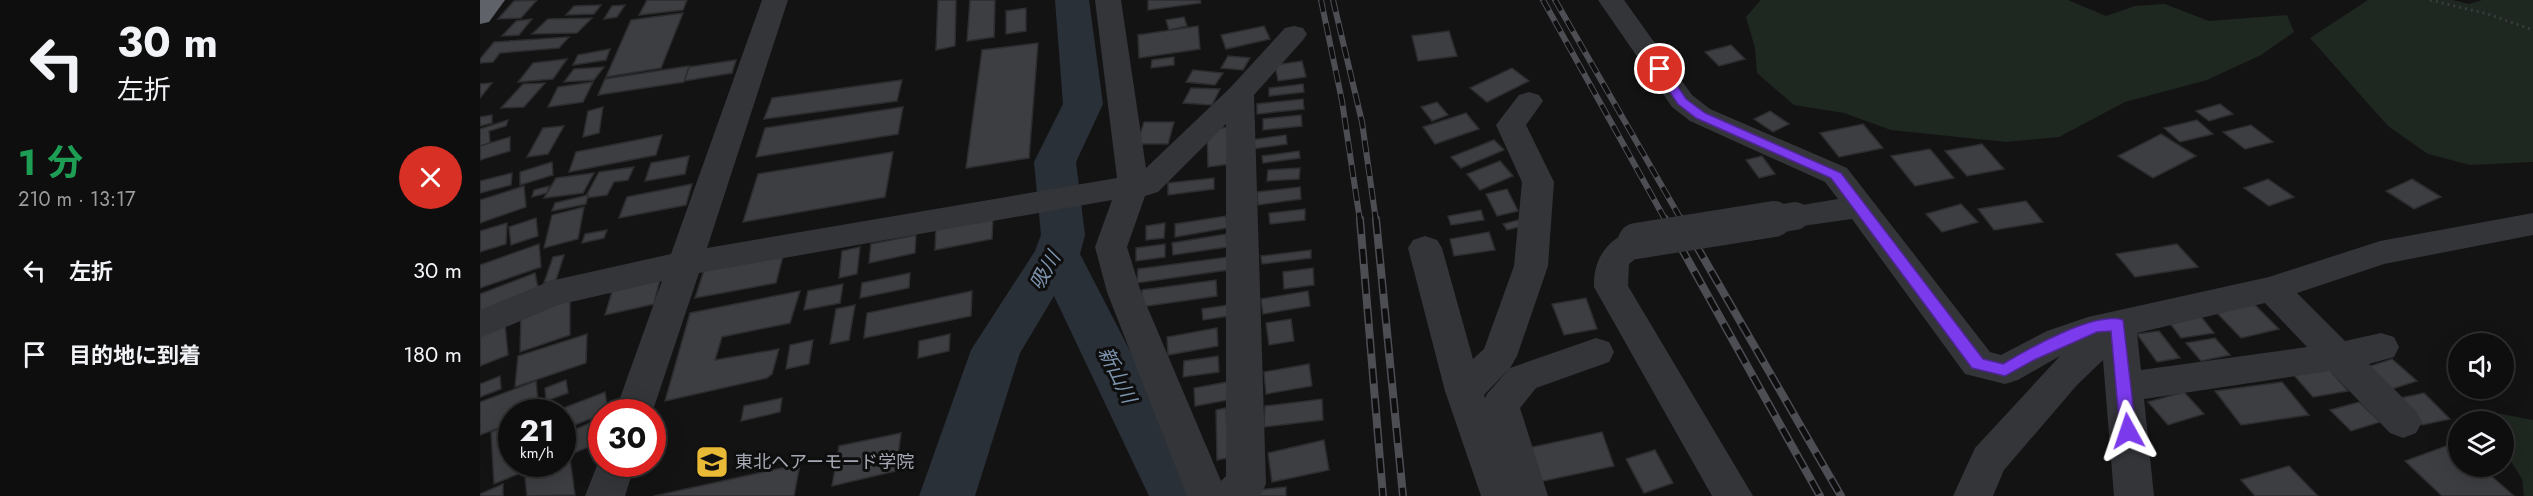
<!DOCTYPE html>
<html lang="ja">
<head>
<meta charset="utf-8">
<style>
	body { margin:0; font-family:Jost,"Noto Sans JP",sans-serif; background:#1c1c1d; color:#f1f3f6; height:100vh; display:flex; flex-direction:column; font-size:22px; white-space:nowrap }
	* { box-sizing:border-box; margin:0 }
	p { font-size:20px; color:#9b9c9e }
	.icon { flex:none; width:33px; height:33px; fill:none; stroke:currentColor; stroke-width:2; stroke-linecap:round; stroke-linejoin:round }
	.map { position:relative; flex:1; overflow:hidden }
	.side { display:flex; flex-direction:column; background:#0e0e0f; width:480px }
	.side>* { flex:none }
	.banner { background:#0e0e0f; color:#f1f3f6; overflow:hidden }
	.controls { position:absolute; left:1968px; top:333px; display:grid; gap:12px }
	.controls a { display:grid; place-items:center; width:66px; height:66px; border-radius:50%; background:#0e0e0f; box-shadow:0 6px 24px #0002,0 0 0 2px #2e2e2f; font-size:30px }
	.speed { position:absolute; left:18px; top:399px; display:flex; gap:12px; font-size:30px; font-weight:700; text-align:center }
	.speed>* { display:grid; place-content:center; width:78px; height:78px; border-radius:50%; background:#0e0e0f; box-shadow:0 6px 24px #0002,0 0 0 2px #2e2e2f; line-height:1 }
	.speed small { font-size:15px; font-weight:400 }
	.speed .limit { border:9px solid #d22; background:#fff; color:#111 }
	.pin { position:absolute; display:grid; place-items:center; width:51px; height:51px; color:#fff; margin:-26px; border:3px solid #fff; border-radius:50%; box-shadow:0 2px 6px #0007 }
	.me { position:absolute; width:66px; margin:-33px; rotate:355deg; stroke-linejoin:round; filter:drop-shadow(0 0 4px #0008) }
	.turn { display:flex; align-items:center; gap:21px; height:126px; padding:0 18px; font-size:27px }
	.turn .icon { width:78px; height:78px; stroke-width:2.5 }
	.turn b { display:block; font-size:42px; line-height:51px }
	.round { display:grid; place-items:center; flex:none; width:63px; height:63px; border-radius:32px; background:#1c1c1d }
	.head { display:flex; align-items:center; justify-content:space-between; height:102px; padding:0 18px }
	h1 { font-size:36px; font-weight:700; line-height:45px; color:#1e9e55 }
	ul { padding:0; list-style:none }
	li { display:flex; align-items:center; gap:18px; height:84px; padding:0 18px }
	li div { flex:1 }
	li b { display:block; font-size:22px }
	li em { font-style:normal }
	main { display:flex; flex:1; min-height:0 }
	.map>svg:first-child { display:block }
	.green { fill:#1f2721 }
	.lines { fill:none; stroke-linecap:round; stroke-linejoin:round }
	.river { fill:#2a3038; fill-rule:evenodd }
	.building { fill:#3d3e41; stroke:#2d2d30; stroke-width:1.5 }
	.path { stroke:#3a3b40; stroke-width:3; stroke-dasharray:2 4; stroke-linecap:butt }
	.minor { fill:#343539; fill-rule:evenodd }
	.highway { fill:#60626a; fill-rule:evenodd }
	.rail-far1-casing { stroke:#4d4e54; stroke-width:6 }
	.rail-casing { stroke:#4d4e54; stroke-width:8 }
	.rail-far1 { stroke:#0e0e0f; stroke-width:4; stroke-dasharray:12; stroke-linecap:butt }
	.rail { stroke:#0e0e0f; stroke-width:5; stroke-dasharray:15; stroke-linecap:butt }
	.minor-bridge-far1 { stroke:#343539; stroke-width:28 }
	.minor-bridge { stroke:#343539; stroke-width:36 }
	.route { fill:#7c3aed; stroke:#51269a; stroke-width:1.5 }
	.labels { text-anchor:middle; dominant-baseline:central; stroke-width:6; stroke-linejoin:round; paint-order:stroke }
	.poi-label { font-size:18px; fill:#a5a9b4; stroke:#0e0e0f; text-anchor:start }
	.water-label { font-size:20px; font-style:italic; fill:#7d94ae; stroke:#0e0e0f }
</style>
</head>
<body>
<main>
<section class="side">
<div class="banner">
<div class="turn"><svg class="icon" aria-label="left" viewBox="0 0 24 24"><path d="M17 20v-9H6M10 6l-5 5 5 5"/></svg><div><b>30 m</b>左折</div></div>
</div>
<div class="head"><div><h1>1 分</h1><p>210 m · 13:17</p></div><a class="round" style="background:#d93025;color:#fff"><svg class="icon" aria-label="close" viewBox="0 0 24 24"><path d="M6 6l12 12M18 6L6 18"/></svg></a></div>
<ul>
<li><svg class="icon" aria-label="left" viewBox="0 0 24 24"><path d="M17 20v-9H6M10 6l-5 5 5 5"/></svg><div><b>左折</b></div><em>30 m</em></li>
<li><svg class="icon" aria-label="arrive" viewBox="0 0 24 24"><path d="M6 21V4h12l-3 4 3 4H6"/></svg><div><b>目的地に到着</b></div><em>180 m</em></li>
</ul>
</section>
<div class="map">
<svg width="2053" height="496" viewBox="0 0 2053 496">
	<rect width="100%" height="100%" fill="#131314"/>
	<!-- green -->
	<g class="green">
		<polygon points="1281,0 1588,0 1626,16 1655,6 1685,4 1729,21 1807,15 1814,32 1781,55 1727,80 1645,102 1579,137 1526,142 1411,130 1364,113 1314,105 1277,73 1275,48 1266,17"/>
		<polygon points="1888,0 1973,0 1989,4 2002,0 2053,0 2053,162 1990,165 1948,154 1908,126 1830,38"/>
		<polygon points="2016,413 2053,420 2053,496 2044,496 2042,479 2024,450 2024,422 2012,421"/>
	</g>
	<g class="lines">
		<!-- river -->
		<polygon class="river" points="575,0 609,0 623,104 596,162 605,235 600,254 725,496 669,496 574,296 540,353 495,496 439,496 491,350 555,251 561,235 554,162 583,104"/>
	</g>
	<!-- building -->
	<g class="building">
		<polygon points="57,0 41,18 18,19 34,1"/>
		<polygon points="167,0 207,0 203,10 159,15"/>
		<polygon points="458,0 476,0 475,46 456,50"/>
		<polygon points="490,0 515,0 514,37 487,41"/>
		<polygon points="668,0 720,0 721,3 668,10"/>
		<polygon points="121,5 114,14 86,15 94,6"/>
		<polygon points="145,5 137,17 124,19 132,6"/>
		<polygon points="546,8 546,31 526,34 526,11"/>
		<polygon points="203,13 181,68 126,77 151,20"/>
		<polygon points="704,17 707,26 689,30 686,20"/>
		<polygon points="112,18 97,33 52,34 68,19"/>
		<polygon points="52,19 39,35 22,36 36,21"/>
		<polygon points="718,26 720,49 659,58 658,35"/>
		<polygon points="784,26 790,39 746,49 741,35"/>
		<polygon points="969,31 977,56 938,61 932,36"/>
		<polygon points="89,37 79,48 20,53 13,62 0,63 0,59 14,42"/>
		<polygon points="558,43 549,158 486,168 502,50"/>
		<polygon points="1251,45 1265,59 1239,66 1225,52"/>
		<polygon points="130,49 126,60 93,65 98,55"/>
		<polygon points="748,56 770,58 763,70 741,68"/>
		<polygon points="694,57 694,65 671,68 672,60"/>
		<polygon points="87,59 73,79 38,82 53,63"/>
		<polygon points="256,60 252,73 204,81 209,67"/>
		<polygon points="822,61 826,77 798,81 795,65"/>
		<polygon points="209,66 204,82 118,95 125,79"/>
		<polygon points="124,67 114,80 84,82 94,69"/>
		<polygon points="1032,68 1049,81 1007,102 990,88"/>
		<polygon points="713,70 743,73 735,85 706,82"/>
		<polygon points="422,80 417,101 284,119 292,98"/>
		<polygon points="113,82 103,102 68,107 78,87"/>
		<polygon points="12,83 0,98 0,84"/>
		<polygon points="65,83 44,107 21,108 43,84"/>
		<polygon points="823,84 824,92 789,96 789,88"/>
		<polygon points="711,88 740,89 732,105 703,103"/>
		<polygon points="823,99 824,109 777,114 777,104"/>
		<polygon points="957,102 968,115 952,121 941,107"/>
		<polygon points="1740,104 1753,114 1729,121 1716,111"/>
		<polygon points="123,107 119,133 103,137 108,111"/>
		<polygon points="423,107 418,134 276,157 285,128"/>
		<polygon points="1290,111 1309,124 1293,132 1274,119"/>
		<polygon points="986,113 999,129 955,144 943,127"/>
		<polygon points="12,115 12,123 0,126 0,117"/>
		<polygon points="821,115 822,126 783,130 783,119"/>
		<polygon points="28,120 26,126 9,131 10,143 0,146 0,129"/>
		<polygon points="1717,120 1733,134 1700,142 1684,128"/>
		<polygon points="664,122 694,122 688,144 657,144"/>
		<polygon points="1383,124 1403,148 1359,157 1340,133"/>
		<polygon points="1771,125 1793,142 1765,149 1743,132"/>
		<polygon points="84,126 68,154 47,157 63,128"/>
		<polygon points="748,127 750,164 728,167 727,130"/>
		<polygon points="1681,134 1716,156 1673,178 1638,156"/>
		<polygon points="182,135 176,155 89,172 96,152"/>
		<polygon points="806,135 807,144 772,149 771,140"/>
		<polygon points="30,137 30,151 0,160 0,146"/>
		<polygon points="1014,140 1024,150 981,168 971,157"/>
		<polygon points="1502,144 1524,169 1487,176 1465,151"/>
		<polygon points="1450,149 1474,178 1435,186 1411,156"/>
		<polygon points="819,151 820,158 783,163 782,156"/>
		<polygon points="413,152 405,197 263,222 278,174"/>
		<polygon points="209,156 205,174 165,181 171,163"/>
		<polygon points="1282,156 1295,174 1279,178 1266,160"/>
		<polygon points="1020,161 1033,176 1000,190 987,174"/>
		<polygon points="72,162 73,175 40,185 40,172"/>
		<polygon points="154,167 148,180 134,182 127,195 105,198 119,172"/>
		<polygon points="820,168 819,179 787,181 788,170"/>
		<polygon points="32,173 31,185 0,193 0,181"/>
		<polygon points="114,173 103,193 64,198 76,178"/>
		<polygon points="734,178 734,189 688,195 688,183"/>
		<polygon points="1788,179 1814,197 1789,206 1764,188"/>
		<polygon points="1932,179 1961,197 1934,209 1906,191"/>
		<polygon points="212,184 206,205 139,218 147,197"/>
		<polygon points="44,186 46,207 0,223 0,200"/>
		<polygon points="69,186 67,193 52,197 54,190"/>
		<polygon points="820,187 821,199 778,205 777,192"/>
		<polygon points="1027,189 1038,211 1017,216 1006,194"/>
		<polygon points="108,195 106,204 72,211 75,203"/>
		<polygon points="1546,201 1563,222 1514,230 1498,209"/>
		<polygon points="1481,204 1498,222 1462,232 1446,214"/>
		<polygon points="104,207 98,239 64,248 72,215"/>
		<polygon points="825,209 825,220 790,224 789,213"/>
		<polygon points="1001,210 1004,220 971,225 968,216"/>
		<polygon points="746,216 747,228 695,237 695,224"/>
		<polygon points="513,217 512,239 455,250 456,228"/>
		<polygon points="56,218 58,236 31,245 29,227"/>
		<polygon points="1038,220 1042,226 1027,230 1023,224"/>
		<polygon points="27,223 26,244 0,252 0,231"/>
		<polygon points="685,223 684,238 666,240 666,226"/>
		<polygon points="127,230 124,238 102,243 105,234"/>
		<polygon points="1009,232 1015,250 974,256 970,239"/>
		<polygon points="746,234 747,247 693,255 692,243"/>
		<polygon points="436,235 435,253 389,263 391,244"/>
		<polygon points="59,244 61,267 0,288 0,265"/>
		<polygon points="685,244 685,257 656,261 656,248"/>
		<polygon points="1697,244 1718,267 1655,277 1636,254"/>
		<polygon points="380,247 377,274 359,278 362,251"/>
		<polygon points="831,250 831,258 782,264 781,256"/>
		<polygon points="84,255 76,280 64,283 73,257"/>
		<polygon points="303,256 296,283 215,298 224,270"/>
		<polygon points="748,257 748,270 657,283 658,269"/>
		<polygon points="833,268 834,285 804,289 803,272"/>
		<polygon points="55,273 59,293 0,312 0,294"/>
		<polygon points="430,273 429,288 380,298 382,283"/>
		<polygon points="181,275 174,304 125,315 134,285"/>
		<polygon points="736,280 737,296 661,307 662,290"/>
		<polygon points="363,284 360,303 324,310 328,291"/>
		<polygon points="320,291 310,323 242,337 235,360 299,349 292,374 287,378 185,401 210,313"/>
		<polygon points="492,291 491,316 384,338 387,313"/>
		<polygon points="828,291 830,306 783,314 781,299"/>
		<polygon points="1106,298 1117,329 1084,335 1072,304"/>
		<polygon points="90,299 90,335 40,352 41,315"/>
		<polygon points="1773,303 1799,329 1761,338 1736,312"/>
		<polygon points="375,305 369,340 350,344 356,309"/>
		<polygon points="748,305 749,316 723,320 722,309"/>
		<polygon points="1719,314 1734,333 1701,338 1686,318"/>
		<polygon points="811,319 814,341 789,345 786,323"/>
		<polygon points="25,324 28,355 0,366 0,334"/>
		<polygon points="737,328 738,346 688,355 687,337"/>
		<polygon points="1679,331 1700,358 1677,362 1657,334"/>
		<polygon points="107,334 106,363 35,387 38,356"/>
		<polygon points="470,334 469,351 438,358 439,341"/>
		<polygon points="1735,338 1750,355 1721,361 1706,343"/>
		<polygon points="333,340 329,364 306,369 310,345"/>
		<polygon points="738,356 739,372 703,377 704,361"/>
		<polygon points="1912,359 1937,381 1909,390 1884,368"/>
		<polygon points="829,364 832,386 786,394 784,372"/>
		<polygon points="1848,368 1868,391 1833,397 1813,374"/>
		<polygon points="20,376 21,389 0,397 0,384"/>
		<polygon points="86,380 88,393 66,401 65,388"/>
		<polygon points="56,381 59,412 32,412 32,423 0,435 0,402"/>
		<polygon points="747,382 748,400 715,406 714,388"/>
		<polygon points="1802,382 1829,415 1761,425 1735,391"/>
		<polygon points="125,392 128,412 82,430 82,412 73,412"/>
		<polygon points="1704,392 1724,414 1688,425 1668,402"/>
		<polygon points="1944,393 1970,419 1942,425 1916,399"/>
		<polygon points="302,398 300,412 261,421 264,406"/>
		<polygon points="842,399 843,420 784,427 785,406"/>
		<polygon points="1879,402 1900,422 1871,431 1850,410"/>
		<polygon points="746,408 748,458 737,460 736,410"/>
		<polygon points="112,422 116,444 82,458 82,435"/>
		<polygon points="32,424 32,464 55,464 55,467 14,484 11,432"/>
		<polygon points="1122,432 1134,466 1059,482 1048,448"/>
		<polygon points="421,433 416,471 352,486 359,446"/>
		<polygon points="844,440 849,470 792,482 788,453"/>
		<polygon points="1974,443 1978,447 1978,466 2000,466 2034,496 1962,496 1925,461"/>
		<polygon points="1175,450 1193,483 1164,493 1146,459"/>
		<polygon points="90,459 95,495 47,496 45,478"/>
		<polygon points="320,464 314,496 174,496"/>
		<polygon points="1809,466 1838,496 1775,496 1761,480"/>
		<polygon points="23,484 23,496 0,496 0,494"/>
		<polygon points="806,487 806,496 777,496 777,490"/>
	</g>
	<g class="lines">
		<!-- path -->
		<polyline class="path" points="1950,0 2008,14 2053,30"/>
		<!-- minor -->
		<g class="minor">
			<path d="M 282,0 L 308,0 L 227,248 L 637,178 L 615,0 L 641,0 L 666,168 L 750,88 L 805,28 L 814,26 L 823,28 L 827,34 L 823,40 L 774,95 L 786,484 L 780,496 L 707,496 L 627,292 L 615,247 L 632,200 L 219,273 L 172,413 L 135,412 L 182,281 L 78,305 L 0,338 L 0,310 L 70,281 L 191,254 ZM 746,124 L 746,476 L 741,481 L 661,292 L 647,247 L 665,196 L 678,192 Z"/>
			<path d="M 1118,0 L 1144,0 L 1212,95 L 1230,109 L 1367,168 L 1510,352 L 1521,355 L 1567,331 L 1608,317 L 1789,277 L 1900,241 L 2053,213 L 2053,235 L 1904,264 L 1817,293 L 1865,341 L 1901,333 L 1914,337 L 1919,347 L 1914,357 L 1889,364 L 1936,411 L 1942,422 L 1936,433 L 1923,438 L 1910,433 L 1850,371 L 1664,399 L 1674,496 L 1634,496 L 1623,360 L 1597,385 L 1524,470 L 1513,496 L 1473,496 L 1495,448 L 1580,356 L 1538,380 L 1525,384 L 1485,374 L 1372,219 L 1315,227 L 1304,224 L 1299,216 L 1304,208 L 1358,199 L 1345,182 L 1210,121 L 1192,107 ZM 1785,303 L 1827,347 L 1661,370 L 1657,333 Z"/>
			<path d="M 1049,92 L 1059,95 L 1063,101 L 1046,125 L 1074,182 L 1068,266 L 1037,356 L 1030,368 L 1116,338 L 1129,342 L 1134,352 L 1129,362 L 1056,388 L 1040,408 L 1068,496 L 1001,496 L 965,391 L 928,248 L 933,240 L 945,236 L 957,240 L 962,248 L 993,359 L 1004,349 L 1034,266 L 1042,182 L 1016,125 L 1039,95 ZM 1029,369 L 1007,394 L 1005,398 L 1004,395 Z"/>
			<path d="M 1156,229 L 1168,233 L 1172,241 L 1168,249 L 1149,264 L 1148,286 L 1273,496 L 1232,496 L 1114,287 C 1113,258 1128,238 1156,229 Z"/>
			<polygon points="122,453 122,464 155,464 145,496 105,496"/>
		</g>
		<!-- highway -->
		<polygon class="highway" points="0,0 25,0 9,22 0,24"/>
		<!-- rail-far1 casing -->
		<g class="rail-far1-casing">
			<g id="rail-far1">
				<polyline points="841,0 862,101 880,221"/>
				<polyline points="853,0 882,122 896,221"/>
				<polyline points="1063,0 1186,221"/>
				<polyline points="1075,0 1202,221"/>
			</g>
		</g>
		<!-- rail casing -->
		<g class="rail-casing">
			<g id="rail">
				<polyline points="880,219 903,496"/>
				<polyline points="896,219 923,496"/>
				<polyline points="1185,219 1340,496"/>
				<polyline points="1201,219 1361,496"/>
			</g>
		</g>
		<!-- rail-far1 -->
		<use href="#rail-far1" class="rail-far1"/>
		<!-- rail -->
		<use href="#rail" class="rail"/>
		<!-- minor-bridge-far1 -->
		<polyline class="minor-bridge-far1" points="1285,221 1315,216"/>
		<!-- minor-bridge -->
		<polyline class="minor-bridge" points="1156,241 1294,219"/>
	</g>
	<!-- route -->
	<path class="route" d="M 1180,65 L 1184,66 L 1206,99 L 1225,113 L 1361,173 L 1503,359 L 1523,364 C 1548,349 1615,311 1643,320 L 1656,431 L 1654,435 L 1648,437 L 1643,435 L 1640,431 L 1631,331 L 1617,332 L 1554,360 L 1525,376 L 1492,368 L 1351,178 L 1216,118 L 1198,104 L 1174,69 Z"/>
	<!-- icons -->
	<defs>
		<g id="school-square" transform="scale(1.725)"><rect x="-9" y="-9" width="18" height="18" rx="4" fill="#e9ba36" stroke="#0e0e0f"/><path d="M0-5L7-2L0 1L-7-2ZM-4 1L0 2.5L4 1V4Q0 6-4 4Z" fill="#111"/></g>
	</defs>
	<g fill-rule="evenodd">
		<use href="#school-square" x="232" y="462"/>
	</g>
	<g class="labels">
		<!-- poi labels -->
		<g class="poi-label">
			<text x="255" y="462">東北ヘアーモード学院</text>
		</g>
		<!-- water labels -->
		<g class="water-label">
			<text transform="translate(565 271) rotate(-60)">吸川</text>
			<text transform="translate(637 375) rotate(64)">新山川</text>
		</g>
	</g>
</svg>
<div class="controls">
<a><svg class="icon" aria-label="sound" viewBox="0 0 24 24"><path d="M4 9h4l5-4v14l-5-4H4zM17 9q2 3 0 6"/></svg></a>
<a><svg class="icon" aria-label="layers" viewBox="0 0 24 24"><path d="M12 4l9 5-9 5-9-5zM3 14l9 5 9-5"/></svg></a>
</div>
<div class="speed"><div>21<small>km/h</small></div><div class="limit">30</div></div>
<div class="pin" style="left:1180px;top:69px;background:#d93025"><svg class="icon" aria-label="arrive" viewBox="0 0 24 24"><path d="M6 21V4h12l-3 4 3 4H6"/></svg></div>
<svg class="me" style="left:1648px;top:431px" viewBox="-20 -20 40 40"><path d="M0-17L14 15 0 8-14 15z" fill="#7c3aed" stroke="#fff" stroke-width="4"/></svg>
</div>
</main>
</body>
</html>
